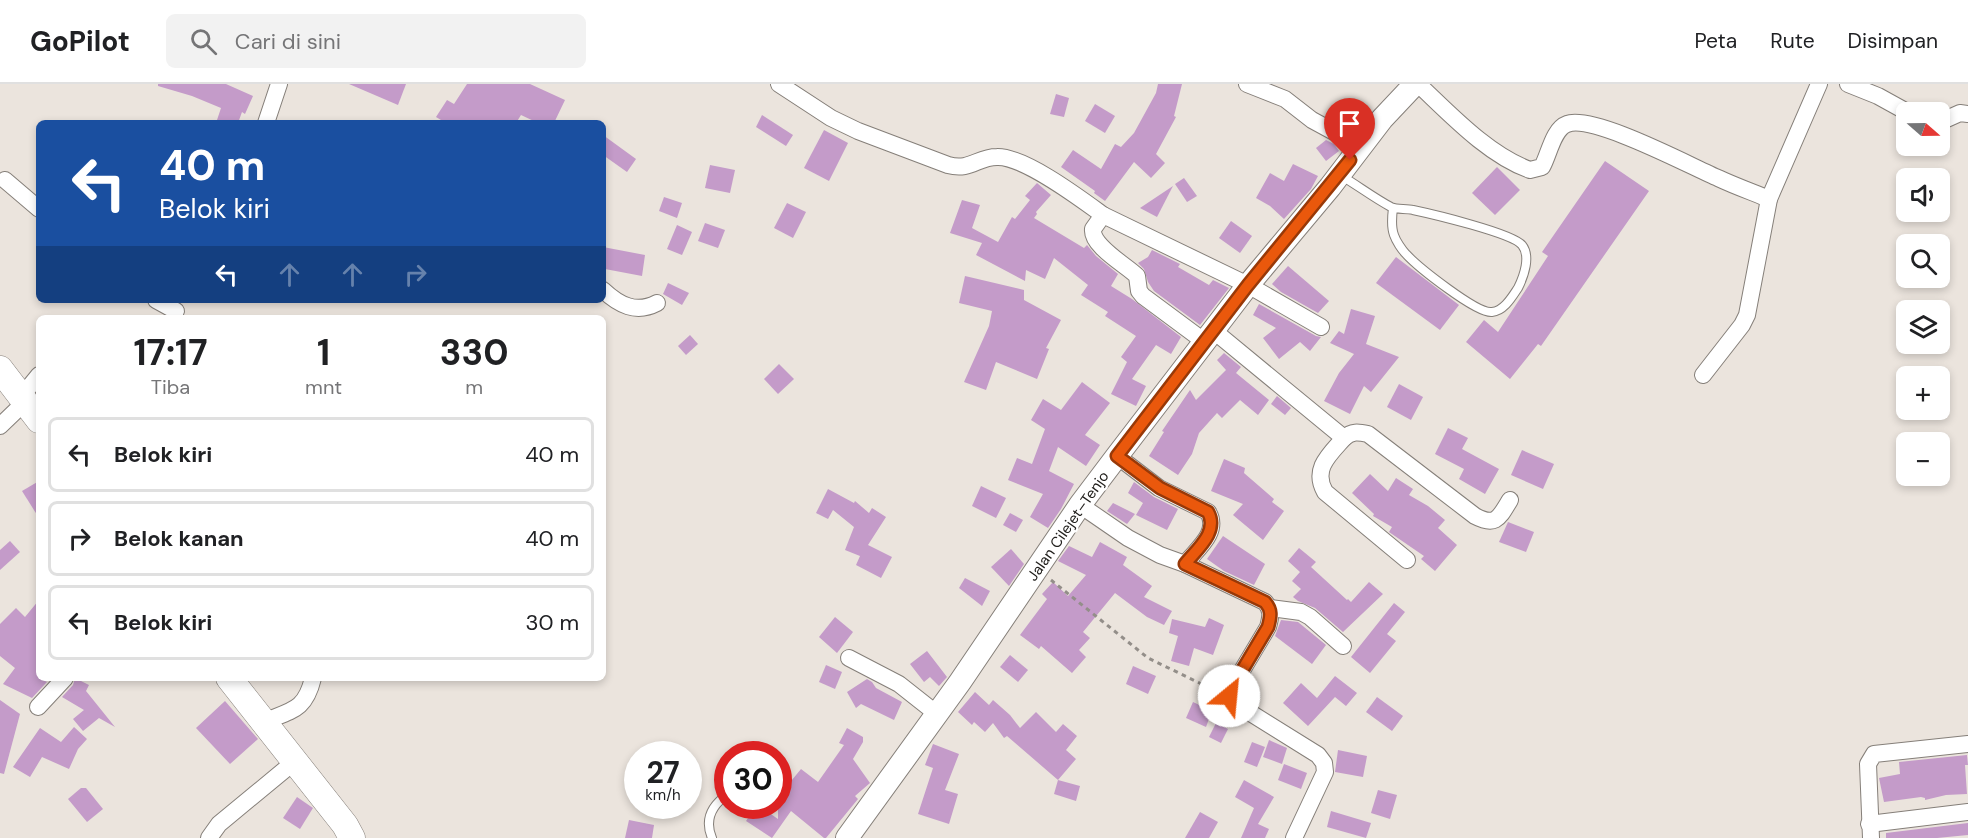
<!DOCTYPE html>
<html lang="id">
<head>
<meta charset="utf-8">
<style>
	body { margin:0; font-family:"DM Sans",sans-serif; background:#f2f2f2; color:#202124; height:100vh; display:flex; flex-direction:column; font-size:22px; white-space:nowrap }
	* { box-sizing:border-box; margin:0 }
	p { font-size:20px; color:#757577 }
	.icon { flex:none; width:33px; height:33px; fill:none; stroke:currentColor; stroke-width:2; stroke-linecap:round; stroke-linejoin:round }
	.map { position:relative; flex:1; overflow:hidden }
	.panel { position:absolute; left:36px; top:231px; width:570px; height:366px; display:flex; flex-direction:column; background:#fff; border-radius:9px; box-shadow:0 3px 9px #0003 }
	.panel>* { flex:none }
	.hud { position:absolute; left:36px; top:36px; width:570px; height:183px; border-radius:9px; box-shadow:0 3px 9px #0003; background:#1a4fa0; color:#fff; overflow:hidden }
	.needle { width:39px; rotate:110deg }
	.fabs { position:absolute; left:1896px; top:18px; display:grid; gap:12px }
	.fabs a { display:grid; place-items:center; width:54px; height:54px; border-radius:9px; background:#fff; box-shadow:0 3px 9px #0003; font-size:30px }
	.speed { position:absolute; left:624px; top:657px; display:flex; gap:12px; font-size:30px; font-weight:700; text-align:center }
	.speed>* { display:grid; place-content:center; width:78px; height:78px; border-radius:50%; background:#fff; box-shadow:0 3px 9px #0003; line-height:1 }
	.speed small { font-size:15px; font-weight:400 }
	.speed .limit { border:9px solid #d22; background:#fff; color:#111 }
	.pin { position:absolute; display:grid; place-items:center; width:51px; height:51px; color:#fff; margin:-62px -26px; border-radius:50% 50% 50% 0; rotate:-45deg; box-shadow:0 0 6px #0007 }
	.pin .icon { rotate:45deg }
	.me { position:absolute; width:66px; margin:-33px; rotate:28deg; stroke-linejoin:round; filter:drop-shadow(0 0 4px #0008) }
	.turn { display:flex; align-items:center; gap:21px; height:126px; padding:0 24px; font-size:27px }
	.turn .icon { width:78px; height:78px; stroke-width:2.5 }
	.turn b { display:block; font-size:42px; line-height:51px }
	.lanes { display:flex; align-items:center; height:57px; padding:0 24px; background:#0003; justify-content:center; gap:30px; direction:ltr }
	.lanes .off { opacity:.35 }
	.eta { display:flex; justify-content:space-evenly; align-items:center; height:102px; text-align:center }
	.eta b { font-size:36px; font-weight:700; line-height:42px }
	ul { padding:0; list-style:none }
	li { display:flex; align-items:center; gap:18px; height:75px; margin:0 12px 9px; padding:0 12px; border:3px solid #e0e0e0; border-radius:9px }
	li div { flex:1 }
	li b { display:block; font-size:22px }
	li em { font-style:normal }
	header { display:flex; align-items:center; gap:36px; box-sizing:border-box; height:84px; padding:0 30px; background:#fff; border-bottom:2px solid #e0e0e0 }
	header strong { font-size:28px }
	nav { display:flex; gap:33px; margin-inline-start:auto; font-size:21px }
	.search { width:420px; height:54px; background:#f2f2f2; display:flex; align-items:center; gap:15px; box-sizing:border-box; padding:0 21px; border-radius:9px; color:#757577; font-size:22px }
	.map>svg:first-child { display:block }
	.building { fill:#c49bc9 }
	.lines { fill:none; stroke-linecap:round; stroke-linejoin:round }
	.service-casing { stroke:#857f79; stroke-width:10 }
	.minor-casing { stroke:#857f79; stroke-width:18 }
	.secondary-casing { stroke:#857f79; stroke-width:24 }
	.primary-casing { stroke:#857f79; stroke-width:27 }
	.path { stroke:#938e89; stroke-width:3; stroke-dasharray:4.5 4.5; stroke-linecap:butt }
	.service { stroke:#fff; stroke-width:8 }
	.minor { stroke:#fff; stroke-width:16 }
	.secondary { stroke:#fff; stroke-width:22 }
	.primary { stroke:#fff; stroke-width:26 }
	.route-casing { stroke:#983908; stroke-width:15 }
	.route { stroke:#ea580c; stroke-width:10 }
	.labels { text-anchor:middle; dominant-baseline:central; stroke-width:4.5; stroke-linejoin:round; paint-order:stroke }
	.street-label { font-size:15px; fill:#22201d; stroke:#fff }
</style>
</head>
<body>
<header>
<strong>GoPilot</strong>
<div class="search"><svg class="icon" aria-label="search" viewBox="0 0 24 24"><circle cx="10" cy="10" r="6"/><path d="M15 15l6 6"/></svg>Cari di sini</div>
<nav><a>Peta</a><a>Rute</a><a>Disimpan</a></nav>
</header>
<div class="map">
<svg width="1968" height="754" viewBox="0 0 1968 754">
	<rect width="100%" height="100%" fill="#ebe4dd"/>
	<!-- building -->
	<g class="building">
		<polygon points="158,0 226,0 253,12 245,30 242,28 238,39 216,39 221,24 192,12 158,2"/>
		<polygon points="349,0 406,0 398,21"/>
		<polygon points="467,0 530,0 565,16 554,39 538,39 521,31 516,39 446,39 436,33 447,16 454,20"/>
		<polygon points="1158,0 1182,0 1174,32 1176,33 1156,70 1165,79 1151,94 1134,78 1105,117 1094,109 1095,107 1061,83 1073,66 1101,85 1115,60 1121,63 1134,49 1156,9"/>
		<polygon points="1056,10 1069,14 1064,33 1050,30"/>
		<polygon points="1095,20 1115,32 1105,49 1085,37"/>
		<polygon points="762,31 793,51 786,62 756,43"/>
		<polygon points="824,46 848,59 829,97 804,84"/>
		<polygon points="603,51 636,75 627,88 603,71"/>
		<polygon points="1326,56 1334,60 1339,67 1326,77 1316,64"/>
		<polygon points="1605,77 1649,107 1541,262 1538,260 1510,295 1466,258 1484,236 1498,248 1548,172 1542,168"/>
		<polygon points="1293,80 1318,92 1311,105 1284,135 1270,122 1256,114 1270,89 1284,97"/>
		<polygon points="710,81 735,86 730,109 705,104"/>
		<polygon points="1497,83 1520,106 1495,131 1472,109"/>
		<polygon points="1184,94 1197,112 1187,118 1175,100"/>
		<polygon points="1037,99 1051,111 1036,128 1037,130 1034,134 1084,164 1087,161 1096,172 1118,190 1111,202 1132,215 1181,253 1171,270 1156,261 1132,295 1146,302 1136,322 1111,310 1127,278 1121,273 1136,252 1105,232 1108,228 1081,211 1088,201 1054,174 1045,195 1026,186 1025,197 976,171 982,159 950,149 962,116 980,121 972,144 998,158 1012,133 1015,135 1030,116 1025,112"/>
		<polygon points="1173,102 1157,133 1140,124"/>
		<polygon points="664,113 682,119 677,134 659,127"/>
		<polygon points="787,119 806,128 793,154 774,144"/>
		<polygon points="1231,137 1252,152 1240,169 1219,154"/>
		<polygon points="705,139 725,146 718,164 698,157"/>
		<polygon points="677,141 692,148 682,171 667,165"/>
		<polygon points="603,163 645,171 642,192 605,185 606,176 603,175"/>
		<polygon points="1152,166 1180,180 1178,183 1209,201 1213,196 1229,204 1200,241 1154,207 1148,198 1144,185 1138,179 1148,173"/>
		<polygon points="1396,173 1459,221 1440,246 1376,199"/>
		<polygon points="1288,182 1329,217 1318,229 1281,208 1272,200"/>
		<polygon points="965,192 1024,206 1024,216 1061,236 1046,264 1049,265 1037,295 996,278 986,306 964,298 989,242 992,227 959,219"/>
		<polygon points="668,199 689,209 682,221 663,210"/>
		<polygon points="1259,220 1316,252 1321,253 1310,267 1300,258 1279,275 1263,254 1276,244 1253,231"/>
		<polygon points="1351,225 1375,232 1366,260 1399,273 1371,308 1364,302 1350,330 1324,317 1339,289 1354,270 1330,259 1339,247 1344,250"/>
		<polygon points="690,251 698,260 686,271 678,262"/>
		<polygon points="1224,269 1241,283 1236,289 1269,316 1258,331 1240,316 1222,334 1217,329 1199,349 1192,370 1178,391 1149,372 1164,348 1162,347 1190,306 1196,316 1226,286 1217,276"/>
		<polygon points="779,280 794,295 778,310 764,295"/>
		<polygon points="1082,298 1110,319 1085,351 1100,361 1086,382 1058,363 1049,387 1074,400 1061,425 1048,444 1030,433 1043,410 1008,396 1017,374 1032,380 1045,345 1031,336 1043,315 1061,326"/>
		<polygon points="1399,300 1423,313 1411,336 1387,323"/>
		<polygon points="1277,312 1291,324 1285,331 1271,320"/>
		<polygon points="1448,344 1468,354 1462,365 1499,385 1485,410 1459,395 1464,385 1435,370"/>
		<polygon points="1522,366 1554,380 1543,405 1511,391"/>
		<polygon points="1224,375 1245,384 1244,389 1274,415 1272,418 1284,427 1263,456 1233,431 1243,420 1211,407"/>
		<polygon points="1370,390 1388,407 1396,394 1413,405 1409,411 1428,422 1445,436 1438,444 1457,461 1435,487 1421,475 1424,472 1389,448 1392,443 1373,432 1374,430 1352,409"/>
		<polygon points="39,397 39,434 22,407"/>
		<polygon points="1134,398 1154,413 1178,425 1167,446 1136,431 1143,419 1128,409"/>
		<polygon points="981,402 1006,414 996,434 972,422"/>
		<polygon points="828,405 854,419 855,417 869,429 872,424 886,433 868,461 892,473 881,494 856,481 860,472 845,466 854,443 833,426 828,435 816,429"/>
		<polygon points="1113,419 1135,430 1127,440 1107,427"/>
		<polygon points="1010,429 1023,436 1016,448 1003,441"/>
		<polygon points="1508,438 1534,448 1526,468 1499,458"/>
		<polygon points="1223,452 1265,480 1254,501 1224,487 1207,475"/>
		<polygon points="10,457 20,468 0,486 0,466"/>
		<polygon points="1100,458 1127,473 1123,481 1152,502 1144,513 1172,527 1164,541 1147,533 1115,509 1083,548 1090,554 1079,566 1086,573 1072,589 1041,562 1039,565 1020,551 1047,515 1042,510 1053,498 1068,512 1086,491 1058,477 1069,462 1092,473"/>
		<polygon points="1299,464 1316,478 1311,483 1347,516 1348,515 1351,518 1369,498 1383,510 1343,548 1315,524 1298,517 1293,513 1301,505 1292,497 1300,488 1288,477"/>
		<polygon points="1011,465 1024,480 1009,502 991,483"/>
		<polygon points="965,494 990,507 982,522 959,504"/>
		<polygon points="39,516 39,594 47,598 32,614 3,600 15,584 0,572 0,540 16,524 25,533"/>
		<polygon points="1394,519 1405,528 1387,550 1396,557 1370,589 1351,573"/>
		<polygon points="835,533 853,548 837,569 819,553"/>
		<polygon points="1209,534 1224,541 1213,571 1194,564 1189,582 1171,577 1178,552 1169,549 1172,535 1205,543"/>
		<polygon points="1281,536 1298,538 1326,561 1312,580 1275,552"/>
		<polygon points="927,567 947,593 939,602 930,593 924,598 910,580"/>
		<polygon points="1010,571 1028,586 1018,598 1000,583"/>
		<polygon points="826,581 842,588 835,605 819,598"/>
		<polygon points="1133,582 1156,592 1148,610 1126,600"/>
		<polygon points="1335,592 1357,609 1346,622 1335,613 1308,642 1283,619 1301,599 1317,614"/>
		<polygon points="75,594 89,601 86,607 115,643 99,634 83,647 73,635 84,626 62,613 73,601"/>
		<polygon points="867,595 872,598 876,604 902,618 894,636 861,620 856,624 847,608"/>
		<polygon points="975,608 989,621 993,616 1010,631 1020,644 1036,628 1056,648 1063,640 1077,652 1066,666 1076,675 1058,696 1007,652 1004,654 993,639 985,648 974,638 972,641 958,628"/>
		<polygon points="1377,613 1403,632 1392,647 1366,628"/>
		<polygon points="0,616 20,630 4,690 0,689"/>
		<polygon points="225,617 258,655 230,680 196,644"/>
		<polygon points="1193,618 1212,627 1206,643 1186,634"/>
		<polygon points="1216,639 1228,645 1221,659 1209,653"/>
		<polygon points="74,643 87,655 78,665 69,685 42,673 30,693 13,683 40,644 61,658"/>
		<polygon points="847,644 863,653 863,658 853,675 870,699 855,712 858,715 826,754 824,754 791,727 772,754 746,737 756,722 759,722 778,735 778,690 787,702 801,685 818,698 844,661 839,659"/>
		<polygon points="1269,656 1287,664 1282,680 1263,673"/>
		<polygon points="1252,658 1265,663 1257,683 1244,678"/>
		<polygon points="933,660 959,670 945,706 958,710 949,740 918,730 933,684 925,681"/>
		<polygon points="1338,666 1367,672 1363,693 1335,688"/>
		<polygon points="1967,671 1968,681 1965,681 1967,710 1946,711 1925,716 1925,714 1921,713 1884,718 1879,694 1900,690 1899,678"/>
		<polygon points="1284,680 1307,689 1301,705 1278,696"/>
		<polygon points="1058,696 1080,702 1076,717 1054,710"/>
		<polygon points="1244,696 1274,713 1258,740 1269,745 1265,754 1241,754 1254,724 1235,713"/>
		<polygon points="81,704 86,704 103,725 87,738 68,715"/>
		<polygon points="1378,706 1397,711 1390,735 1371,729"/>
		<polygon points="297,713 313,724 300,745 283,734"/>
		<polygon points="1331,727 1371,739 1366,754 1327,743"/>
		<polygon points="1200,728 1218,738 1209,754 1185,754"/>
		<polygon points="629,736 654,741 652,754 625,754"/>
		<polygon points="1968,739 1968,751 1937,754 1886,754 1886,749"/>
	</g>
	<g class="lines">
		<!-- service casing -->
		<g class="service-casing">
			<g id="service">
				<path d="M 1340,91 C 1357,101 1374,114 1391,123 C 1397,126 1406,124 1413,126 C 1432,130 1512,149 1522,161 C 1531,172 1524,192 1518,204 C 1512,213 1504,227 1492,228 C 1477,230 1418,183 1406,170 C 1402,166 1396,157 1394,151 C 1391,143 1392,132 1393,124"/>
				<path d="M 712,754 C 704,735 712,721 728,710"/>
			</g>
		</g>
		<!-- minor casing -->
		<g class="minor-casing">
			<g id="minor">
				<path d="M 779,0 L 831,34 L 858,47 L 948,81 C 971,87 977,73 997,73 C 1024,72 1081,115 1103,131 L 1093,145 C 1091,162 1126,181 1137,192 L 1139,207 L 1143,212 L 1205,258"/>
				<polyline points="1247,0 1285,15 1312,36 1360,62"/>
				<path d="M 1418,0 C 1450,30 1488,71 1530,86 L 1542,83 C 1549,71 1553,45 1567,40 C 1593,30 1690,82 1718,94 C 1735,102 1752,108 1769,115"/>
				<polyline points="1848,0 1878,12 1907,28"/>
				<polyline points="1940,38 1960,29 1968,30"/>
				<polyline points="266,39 279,0"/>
				<polyline points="5,96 39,125"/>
				<polyline points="1103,131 1248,201 1321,243"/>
				<path d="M 603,206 C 619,221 636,230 657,219"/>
				<polyline points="156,216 176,227"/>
				<path d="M 1214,247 L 1344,354 C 1329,371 1312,385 1325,408 L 1407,476"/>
				<polyline points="1703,291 1742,241 1747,231 1769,115 1819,0"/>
				<polyline points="21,313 39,291"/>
				<polyline points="0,342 25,318"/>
				<path d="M 1344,354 C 1352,347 1358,348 1368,350 L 1475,432 C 1496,443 1499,434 1510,416"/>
				<path d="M 1117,372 L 1159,404 L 1208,428 C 1220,448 1197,465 1185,480"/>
				<path d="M 1080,421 L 1128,454 L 1160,471 L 1185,480 L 1265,518 C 1272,526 1271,532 1268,543 L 1231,605 L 1229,612 L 1233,618 L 1318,671 L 1324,679 L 1325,688 L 1294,754"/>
				<polyline points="1270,524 1301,528 1310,533 1343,562"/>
				<polyline points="849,574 899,600 937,630"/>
				<polyline points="38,623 65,594"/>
				<path d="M 263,638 C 292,626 305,627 313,594"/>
				<polyline points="1869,740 1968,728"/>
				<polyline points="209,754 219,740 294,678"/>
				<polyline points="1871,754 1868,680 1874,670 1968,660"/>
			</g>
		</g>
		<!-- secondary casing -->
		<g class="secondary-casing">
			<polyline id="secondary" points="847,754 960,598 1080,421 1117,372 1248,201 1330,103 1382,35 1415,0"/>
		</g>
		<!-- primary casing -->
		<g class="primary-casing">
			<g id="primary">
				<polyline points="0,285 39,336"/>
				<polyline points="229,594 345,741 352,754"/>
			</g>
		</g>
		<!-- path -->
		<polyline class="path" points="1051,496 1148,574 1216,607"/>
		<!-- service -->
		<use href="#service" class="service"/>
		<!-- minor -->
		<use href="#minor" class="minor"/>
		<!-- secondary -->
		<use href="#secondary" class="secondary"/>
		<!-- primary -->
		<use href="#primary" class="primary"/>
	</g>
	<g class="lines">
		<!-- route casing -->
		<g class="route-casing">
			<path id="route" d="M 1229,612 L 1231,605 L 1268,543 C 1271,532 1272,526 1265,518 L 1185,480 C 1197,465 1219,448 1208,428 L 1160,404 L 1117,372 L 1248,201 L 1350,76"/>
		</g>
		<!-- route -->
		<use href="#route" class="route"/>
	</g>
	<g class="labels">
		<!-- street labels -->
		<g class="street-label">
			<text transform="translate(1068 442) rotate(-55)">Jalan Cilejet–Tenjo</text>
		</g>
	</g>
</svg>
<div class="fabs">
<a><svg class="needle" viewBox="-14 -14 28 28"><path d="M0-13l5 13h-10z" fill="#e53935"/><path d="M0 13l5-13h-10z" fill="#757577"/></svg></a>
<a><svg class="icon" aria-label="sound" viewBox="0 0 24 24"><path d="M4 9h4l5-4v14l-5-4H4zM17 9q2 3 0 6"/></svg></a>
<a><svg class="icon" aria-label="search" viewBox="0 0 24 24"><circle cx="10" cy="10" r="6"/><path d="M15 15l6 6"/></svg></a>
<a><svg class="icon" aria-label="layers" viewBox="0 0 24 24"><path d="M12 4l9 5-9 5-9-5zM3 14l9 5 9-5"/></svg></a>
<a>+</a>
<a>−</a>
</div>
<div class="speed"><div>27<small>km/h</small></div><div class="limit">30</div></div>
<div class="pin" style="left:1350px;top:76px;background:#d93025"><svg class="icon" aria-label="arrive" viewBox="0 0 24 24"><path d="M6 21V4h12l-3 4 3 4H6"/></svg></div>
<svg class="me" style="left:1229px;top:612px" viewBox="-20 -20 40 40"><circle r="19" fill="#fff"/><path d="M0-13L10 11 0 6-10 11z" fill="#ea580c"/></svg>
<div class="hud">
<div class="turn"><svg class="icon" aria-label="left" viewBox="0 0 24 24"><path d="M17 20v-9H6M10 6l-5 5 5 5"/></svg><div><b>40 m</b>Belok kiri</div></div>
<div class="lanes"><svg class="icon" aria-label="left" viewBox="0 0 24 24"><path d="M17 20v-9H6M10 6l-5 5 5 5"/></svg><svg class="icon off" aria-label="ahead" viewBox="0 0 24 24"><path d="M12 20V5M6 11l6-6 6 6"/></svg><svg class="icon off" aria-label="ahead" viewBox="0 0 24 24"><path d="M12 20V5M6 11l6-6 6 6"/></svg><svg class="icon off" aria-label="right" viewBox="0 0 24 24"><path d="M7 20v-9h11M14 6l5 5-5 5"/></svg></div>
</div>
<section class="panel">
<div class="eta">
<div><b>17:17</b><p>Tiba</p></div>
<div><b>1</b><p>mnt</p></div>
<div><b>330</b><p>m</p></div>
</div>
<ul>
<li><svg class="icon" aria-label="left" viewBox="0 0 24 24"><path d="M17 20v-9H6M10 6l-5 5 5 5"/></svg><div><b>Belok kiri</b></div><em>40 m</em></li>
<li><svg class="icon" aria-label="right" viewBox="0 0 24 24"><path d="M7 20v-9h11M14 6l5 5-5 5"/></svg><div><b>Belok kanan</b></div><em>40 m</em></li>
<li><svg class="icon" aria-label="left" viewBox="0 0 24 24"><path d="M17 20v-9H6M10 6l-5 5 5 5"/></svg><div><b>Belok kiri</b></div><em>30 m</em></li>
</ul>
</section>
</div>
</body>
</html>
